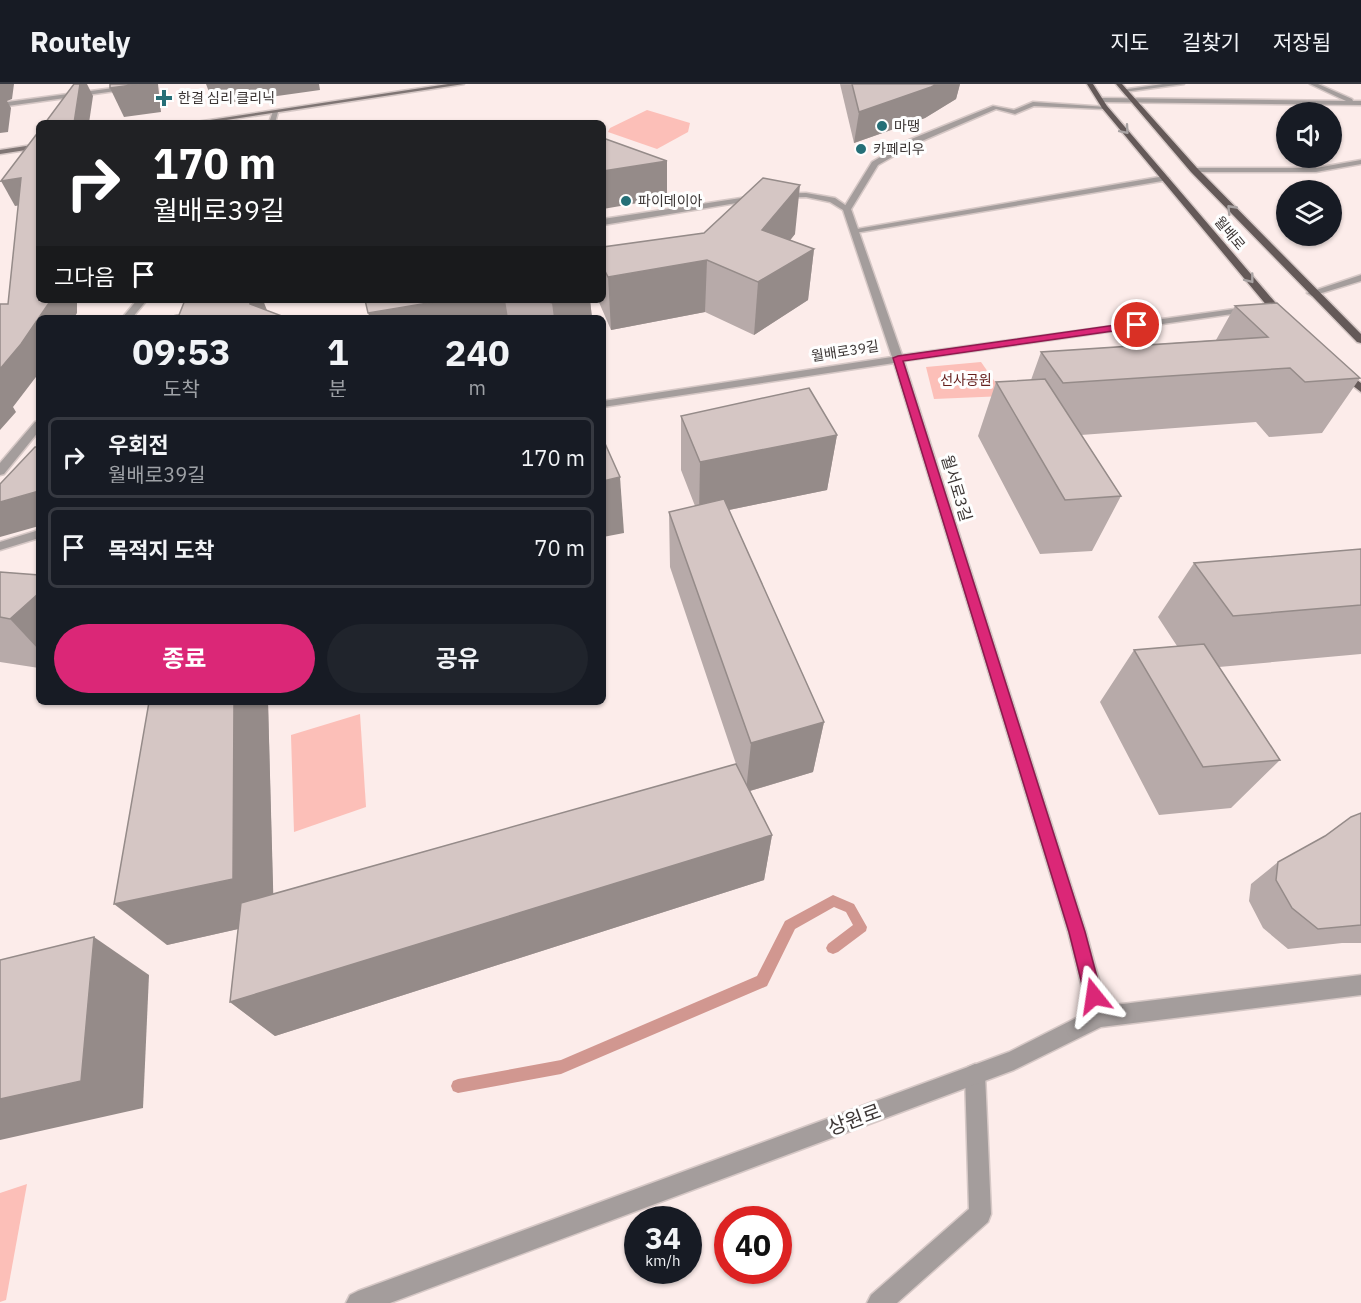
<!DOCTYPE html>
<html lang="ko">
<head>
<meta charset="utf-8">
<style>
	body { margin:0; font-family:"IBM Plex Sans","Noto Sans KR",sans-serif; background:#20242c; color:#f1f3f6; height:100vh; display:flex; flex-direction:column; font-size:22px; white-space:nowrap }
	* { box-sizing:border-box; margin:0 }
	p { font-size:20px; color:#9ea1a6 }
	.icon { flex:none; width:33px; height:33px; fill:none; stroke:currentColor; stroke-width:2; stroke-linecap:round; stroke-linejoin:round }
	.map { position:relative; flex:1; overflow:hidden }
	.side { position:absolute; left:36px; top:231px; width:570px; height:390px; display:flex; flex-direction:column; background:#171b24; border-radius:9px; box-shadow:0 2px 4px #0004 }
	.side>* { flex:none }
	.guide { position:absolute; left:36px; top:36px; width:570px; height:183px; border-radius:9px; box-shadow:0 2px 4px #0004; background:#202124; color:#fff; overflow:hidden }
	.controls { position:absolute; left:1276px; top:18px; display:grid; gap:12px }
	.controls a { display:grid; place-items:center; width:66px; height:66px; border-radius:50%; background:#171b24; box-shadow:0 2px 4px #0004; font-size:30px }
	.speed { position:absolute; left:624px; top:1122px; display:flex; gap:12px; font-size:30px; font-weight:700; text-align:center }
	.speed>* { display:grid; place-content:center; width:78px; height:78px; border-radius:50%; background:#171b24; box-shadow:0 2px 4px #0004; line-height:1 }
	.speed small { font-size:15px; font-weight:400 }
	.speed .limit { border:9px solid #d22; background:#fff; color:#111 }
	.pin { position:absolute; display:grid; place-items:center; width:51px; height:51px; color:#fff; margin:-26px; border:3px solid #fff; border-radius:50%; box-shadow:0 2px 6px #0007 }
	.me { position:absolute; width:66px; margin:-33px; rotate:345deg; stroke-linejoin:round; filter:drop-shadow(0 0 4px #0008) }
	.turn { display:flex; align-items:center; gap:21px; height:126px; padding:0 18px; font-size:27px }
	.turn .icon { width:78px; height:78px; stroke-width:2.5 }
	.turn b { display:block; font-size:42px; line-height:51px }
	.then { display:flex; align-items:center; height:57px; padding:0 18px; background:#0003; gap:12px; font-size:22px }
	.eta { display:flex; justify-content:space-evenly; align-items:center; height:102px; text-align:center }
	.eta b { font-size:36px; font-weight:700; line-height:42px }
	.button { display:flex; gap:12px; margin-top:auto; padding:12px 18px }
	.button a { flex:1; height:69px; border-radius:36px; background:#db2777; color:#fff; font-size:24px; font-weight:700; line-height:69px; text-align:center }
	.button a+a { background:#20242c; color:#f1f3f6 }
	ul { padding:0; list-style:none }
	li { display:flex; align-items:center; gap:18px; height:81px; margin:0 12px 9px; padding:0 6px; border:3px solid #363941; border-radius:9px }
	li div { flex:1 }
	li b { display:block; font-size:22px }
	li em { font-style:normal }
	header { display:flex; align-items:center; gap:36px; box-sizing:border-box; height:84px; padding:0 30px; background:#171b24; border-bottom:2px solid #363941 }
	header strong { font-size:28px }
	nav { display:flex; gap:33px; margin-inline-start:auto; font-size:21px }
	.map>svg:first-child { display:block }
	.green { fill:#fcbfb8 }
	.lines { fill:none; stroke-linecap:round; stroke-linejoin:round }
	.stream { fill:#d19790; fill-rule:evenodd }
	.pedestrian-casing { stroke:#d6c8c6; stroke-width:3 }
	.minor-casing { stroke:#d6c8c6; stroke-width:3 }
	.tertiary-casing { stroke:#d6c8c6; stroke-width:3 }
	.secondary-casing { stroke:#d6c8c6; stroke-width:3 }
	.primary-casing { stroke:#d6c8c6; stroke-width:3 }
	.pedestrian { fill:#a49d9c; fill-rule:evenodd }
	.minor { fill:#a49d9c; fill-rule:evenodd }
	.tertiary { fill:#a49d9c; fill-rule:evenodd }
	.secondary { fill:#7f7574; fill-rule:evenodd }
	.primary { fill:#645958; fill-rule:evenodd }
	.wall { fill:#b7aaa9 }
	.shaded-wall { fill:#958b89 }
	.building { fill:#d5c6c4; stroke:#958b89; stroke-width:1.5 }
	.oneway { stroke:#a9a3a3 }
	.route { fill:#db2777; stroke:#8e194d; stroke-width:1.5 }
	.poi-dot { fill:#256f77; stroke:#fefefe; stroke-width:2 }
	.labels { text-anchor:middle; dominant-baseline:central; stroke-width:6; stroke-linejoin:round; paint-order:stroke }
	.far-poi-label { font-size:14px; fill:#3c3635; stroke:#fefefe; text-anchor:start }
	.far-street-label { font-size:14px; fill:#3c3635; stroke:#fefefe }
	.far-park-label { font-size:14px; fill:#651f1c; stroke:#fefefe }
	.street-label { font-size:16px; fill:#3c3635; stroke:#fefefe }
	.near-street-label { font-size:20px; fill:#3c3635; stroke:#fefefe }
</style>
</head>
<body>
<header>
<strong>Routely</strong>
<nav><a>지도</a><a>길찾기</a><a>저장됨</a></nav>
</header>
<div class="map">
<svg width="1361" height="1219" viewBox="0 0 1361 1219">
	<rect width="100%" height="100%" fill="#fcecea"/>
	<!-- green -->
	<g class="green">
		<polygon points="647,26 690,39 688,48 657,65 608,48 610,44"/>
		<polygon points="981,278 1005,312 934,315 926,283"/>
		<polygon points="360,630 366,723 294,748 291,651"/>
		<polygon points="27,1100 6,1216 0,1218 0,1109"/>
	</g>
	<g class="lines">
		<!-- stream -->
		<polygon class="stream" points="833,811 854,820 867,843 866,847 838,868 833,870 828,868 826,864 828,860 853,841 846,828 834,823 795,845 767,902 561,990 458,1009 453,1007 451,1002 453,997 458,995 561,976 757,892 785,837"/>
		<!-- pedestrian casing -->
		<g class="pedestrian-casing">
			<polygon id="pedestrian" points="121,3 123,6 0,23 0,19"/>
		</g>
		<!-- minor casing -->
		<g class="minor-casing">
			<g id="minor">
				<polygon points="1163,0 1184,0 1124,8 1121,6"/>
				<polygon points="1310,0 1318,0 1352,15 1353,17 1361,17 1361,21 1102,18 1099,16 1102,14 1346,17"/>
				<polygon points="1033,18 1107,23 1104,25 1034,22 1015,30 996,25 915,60 878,81 850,127 843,125 872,78 909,56 993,22 1014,26"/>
				<polygon points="1361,76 1361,80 1316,88 1194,88 1190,86 1194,84 1316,84"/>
				<polygon points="1165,92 1169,94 1168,96 855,149 851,146"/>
				<polygon points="1361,191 1361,197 1312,212 1307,209"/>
				<polygon points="975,980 982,983 985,990 991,1130 988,1138 897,1219 867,1219 871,1211 969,1125 965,990 968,983"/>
			</g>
		</g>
		<!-- tertiary casing -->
		<g class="tertiary-casing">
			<g id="tertiary">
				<polygon points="273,27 278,28 275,39 269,39"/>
				<polygon points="806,109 835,114 851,125 902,271 1256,222 1258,224 1253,227 904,277 1086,848 1106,922 1361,891 1361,911 1101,943 1014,986 390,1219 346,1219 350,1211 358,1207 1009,968 1088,928 1068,848 894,279 603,323 603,317 892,273 843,126 830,118 806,113 767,114 603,141 603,135 767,110"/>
				<polygon points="137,216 147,216 132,234 122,234"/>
				<polygon points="39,337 39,347 4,390 0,391 0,379 35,338"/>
				<polygon points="39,446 39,454 0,466 0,458"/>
			</g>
		</g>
		<!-- secondary casing -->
		<g class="secondary-casing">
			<g id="secondary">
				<polygon points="448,0 464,0 207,39 190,39"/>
				<polygon points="39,60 39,64 0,70 0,66"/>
			</g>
		</g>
		<!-- primary casing -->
		<g class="primary-casing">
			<g id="primary">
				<polygon points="1087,0 1093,0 1107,22 1286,231 1286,235 1280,235 1268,223 1102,24"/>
				<polygon points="1116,0 1122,0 1197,84 1361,250 1361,259 1357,258 1191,88"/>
				<polygon points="1342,285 1361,299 1361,308 1338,290 1338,286"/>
			</g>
		</g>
		<!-- pedestrian -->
		<use href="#pedestrian" class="pedestrian"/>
		<!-- minor -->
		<use href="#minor" class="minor"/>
		<!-- tertiary -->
		<use href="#tertiary" class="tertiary"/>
		<!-- secondary -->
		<use href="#secondary" class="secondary"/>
		<!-- primary -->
		<use href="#primary" class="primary"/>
	</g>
	<!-- wall -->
	<g class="wall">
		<polygon points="840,0 960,0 956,15 925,34 854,59"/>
		<polygon points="795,150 790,156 814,165 808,216 754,251 705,228 611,246 598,216 603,216 603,163"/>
		<polygon points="365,216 590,216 592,234 370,234"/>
		<polygon points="1235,222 1360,294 1322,349 1269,353 1256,338 1081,351 1121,412 1092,467 1040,470 978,352 996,298 1031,296 1041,268 1216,256"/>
		<polygon points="681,332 837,351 827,406 729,426 824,638 813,688 750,707 772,751 764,796 275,952 230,918 238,845 167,861 149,618 268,618 273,810 736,680 670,483 669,428 695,422 681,386"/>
		<polygon points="1361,465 1361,570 1219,583 1280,676 1231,724 1159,731 1100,618 1134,566 1177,562 1158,533 1194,479"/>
		<polygon points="0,488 39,491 39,584 0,578"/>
		<polygon points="1361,729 1361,859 1342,859 1288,865 1263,844 1249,817 1251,800 1278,778 1325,752"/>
	</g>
	<!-- shaded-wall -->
	<g class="shaded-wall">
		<polygon points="0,0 14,0 12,15 7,17 11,24 8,48 0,49"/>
		<polygon points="80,0 87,0 93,12 89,39 74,39"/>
		<polygon points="139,0 158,0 161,28 124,33 110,4"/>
		<polygon points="206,0 319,0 320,6 214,21"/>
		<polygon points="937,0 960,0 956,15 925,34 854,59 859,28"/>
		<polygon points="667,77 667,114 603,125 603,87"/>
		<polygon points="21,94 35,119 15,122 1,97"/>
		<polygon points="800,101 795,150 758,197 762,146"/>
		<polygon points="814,165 808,216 754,251 758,198"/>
		<polygon points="707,176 705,228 611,246 608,193"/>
		<polygon points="51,216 77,216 77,229 74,234 39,234 39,289 13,323 16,328 0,346 0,285"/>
		<polygon points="250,216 263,216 270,234 250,220"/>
		<polygon points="446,216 505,216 508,234 370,234 368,229"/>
		<polygon points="555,216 590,216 592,234 554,234 552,219"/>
		<polygon points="837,351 827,406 699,432 700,378"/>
		<polygon points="620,393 624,449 603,453 603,397"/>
		<polygon points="39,407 39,442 0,453 0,418"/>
		<polygon points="39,509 39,566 10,535"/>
		<polygon points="234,618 268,618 274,837 167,861 114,820"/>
		<polygon points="824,638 813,688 746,708 751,659"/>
		<polygon points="772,751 764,796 275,952 230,918"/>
		<polygon points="94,853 149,891 143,1024 0,1056 0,1015"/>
	</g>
	<!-- building -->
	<g class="building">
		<polygon points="74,0 80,0 74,39 45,39"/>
		<polygon points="110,0 139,0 110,4"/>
		<polygon points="852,0 937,0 931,3 859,28"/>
		<polygon points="39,47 39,216 51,216 21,260 0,285 0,220 8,220 21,94 1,97"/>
		<polygon points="603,54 667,77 603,87"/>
		<polygon points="763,94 800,101 762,146 814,165 758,198 707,176 608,193 603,183 603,163 704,149"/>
		<polygon points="185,216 250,216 250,220 287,234 157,234 179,231"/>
		<polygon points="365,216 446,216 368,229"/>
		<polygon points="542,216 555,216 552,219"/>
		<polygon points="1277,219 1360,294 1305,298 1290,284 1063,299 1041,268 1268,253 1235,222"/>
		<polygon points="1045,295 1121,412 1065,416 996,298"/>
		<polygon points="809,304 837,351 700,378 681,332"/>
		<polygon points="603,355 620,393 603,397"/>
		<polygon points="35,363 39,363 39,407 0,418 0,400"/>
		<polygon points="724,415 824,638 751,659 669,428"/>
		<polygon points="1361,465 1361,521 1233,532 1194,479"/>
		<polygon points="0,488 39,491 39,509 10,535 0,533"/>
		<polygon points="1204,560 1280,676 1203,683 1134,566"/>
		<polygon points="149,618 234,618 233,795 114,820"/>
		<polygon points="736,680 772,751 230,918 241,819"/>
		<polygon points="1361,729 1361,841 1318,845 1292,824 1276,796 1278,778 1325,752 1351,733"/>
		<polygon points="94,853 81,997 0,1015 0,876"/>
	</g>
	<!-- one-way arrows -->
	<defs><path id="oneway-chevron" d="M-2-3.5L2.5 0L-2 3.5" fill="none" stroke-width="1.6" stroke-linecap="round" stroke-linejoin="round" transform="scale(1.5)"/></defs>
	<g class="oneway">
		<use href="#oneway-chevron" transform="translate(1125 46) rotate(49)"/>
		<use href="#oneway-chevron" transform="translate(1231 125) rotate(-134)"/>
		<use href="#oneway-chevron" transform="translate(1250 195) rotate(52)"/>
	</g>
	<!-- route -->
	<polygon class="route" points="1137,238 1142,241 1141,243 903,277 1085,848 1102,912 1100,918 1094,920 1087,918 1085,912 1069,848 893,274 898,272"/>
	<!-- markers -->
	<g class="poi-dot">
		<path d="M161 5h6v6h6v6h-6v6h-6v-6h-6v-6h6z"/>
		<circle cx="882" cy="42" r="6"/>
		<circle cx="861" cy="65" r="6"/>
		<circle cx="626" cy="117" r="6"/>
	</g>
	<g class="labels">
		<!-- far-poi labels -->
		<g class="far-poi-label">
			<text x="178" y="14">한결 심리 클리닉</text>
			<text x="894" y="42">마땡</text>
			<text x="873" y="65">카페리우</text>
			<text x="638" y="117">파이데이아</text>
		</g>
		<!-- far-street labels -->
		<g class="far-street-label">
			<text transform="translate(1230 149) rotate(50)">월배로</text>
			<text transform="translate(845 267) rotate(-9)">월배로39길</text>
		</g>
		<!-- far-park labels -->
		<g class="far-park-label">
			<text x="966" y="296">선사공원</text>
		</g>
		<!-- street labels -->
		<g class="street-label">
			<text transform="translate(957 404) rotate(73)">월서로3길</text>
		</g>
		<!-- near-street labels -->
		<g class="near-street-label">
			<text transform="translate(854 1035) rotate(-20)">상원로</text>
		</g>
	</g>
</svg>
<div class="controls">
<a><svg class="icon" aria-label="sound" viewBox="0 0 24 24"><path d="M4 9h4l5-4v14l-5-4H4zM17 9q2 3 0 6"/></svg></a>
<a><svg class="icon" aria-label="layers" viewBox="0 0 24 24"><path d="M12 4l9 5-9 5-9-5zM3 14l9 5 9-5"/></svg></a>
</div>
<div class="speed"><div>34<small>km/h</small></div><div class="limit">40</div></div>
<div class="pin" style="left:1137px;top:241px;background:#d93025"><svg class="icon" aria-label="arrive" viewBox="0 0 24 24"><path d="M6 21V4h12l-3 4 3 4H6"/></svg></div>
<svg class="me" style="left:1094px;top:912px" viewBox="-20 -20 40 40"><path d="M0-17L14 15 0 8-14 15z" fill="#db2777" stroke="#fff" stroke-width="4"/></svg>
<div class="guide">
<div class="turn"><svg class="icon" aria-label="right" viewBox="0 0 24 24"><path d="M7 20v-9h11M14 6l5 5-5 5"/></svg><div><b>170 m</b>월배로39길</div></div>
<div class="then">그다음<svg class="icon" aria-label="arrive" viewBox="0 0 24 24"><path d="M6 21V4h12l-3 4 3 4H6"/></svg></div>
</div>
<section class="side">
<div class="eta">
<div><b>09:53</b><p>도착</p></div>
<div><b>1</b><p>분</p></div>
<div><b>240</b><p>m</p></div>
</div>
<ul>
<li><svg class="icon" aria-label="right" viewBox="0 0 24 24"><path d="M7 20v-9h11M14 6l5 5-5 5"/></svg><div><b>우회전</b><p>월배로39길</p></div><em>170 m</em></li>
<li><svg class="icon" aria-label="arrive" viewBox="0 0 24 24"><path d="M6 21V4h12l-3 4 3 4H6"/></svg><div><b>목적지 도착</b></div><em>70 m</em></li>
</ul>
<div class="button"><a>종료</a><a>공유</a></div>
</section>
</div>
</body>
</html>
